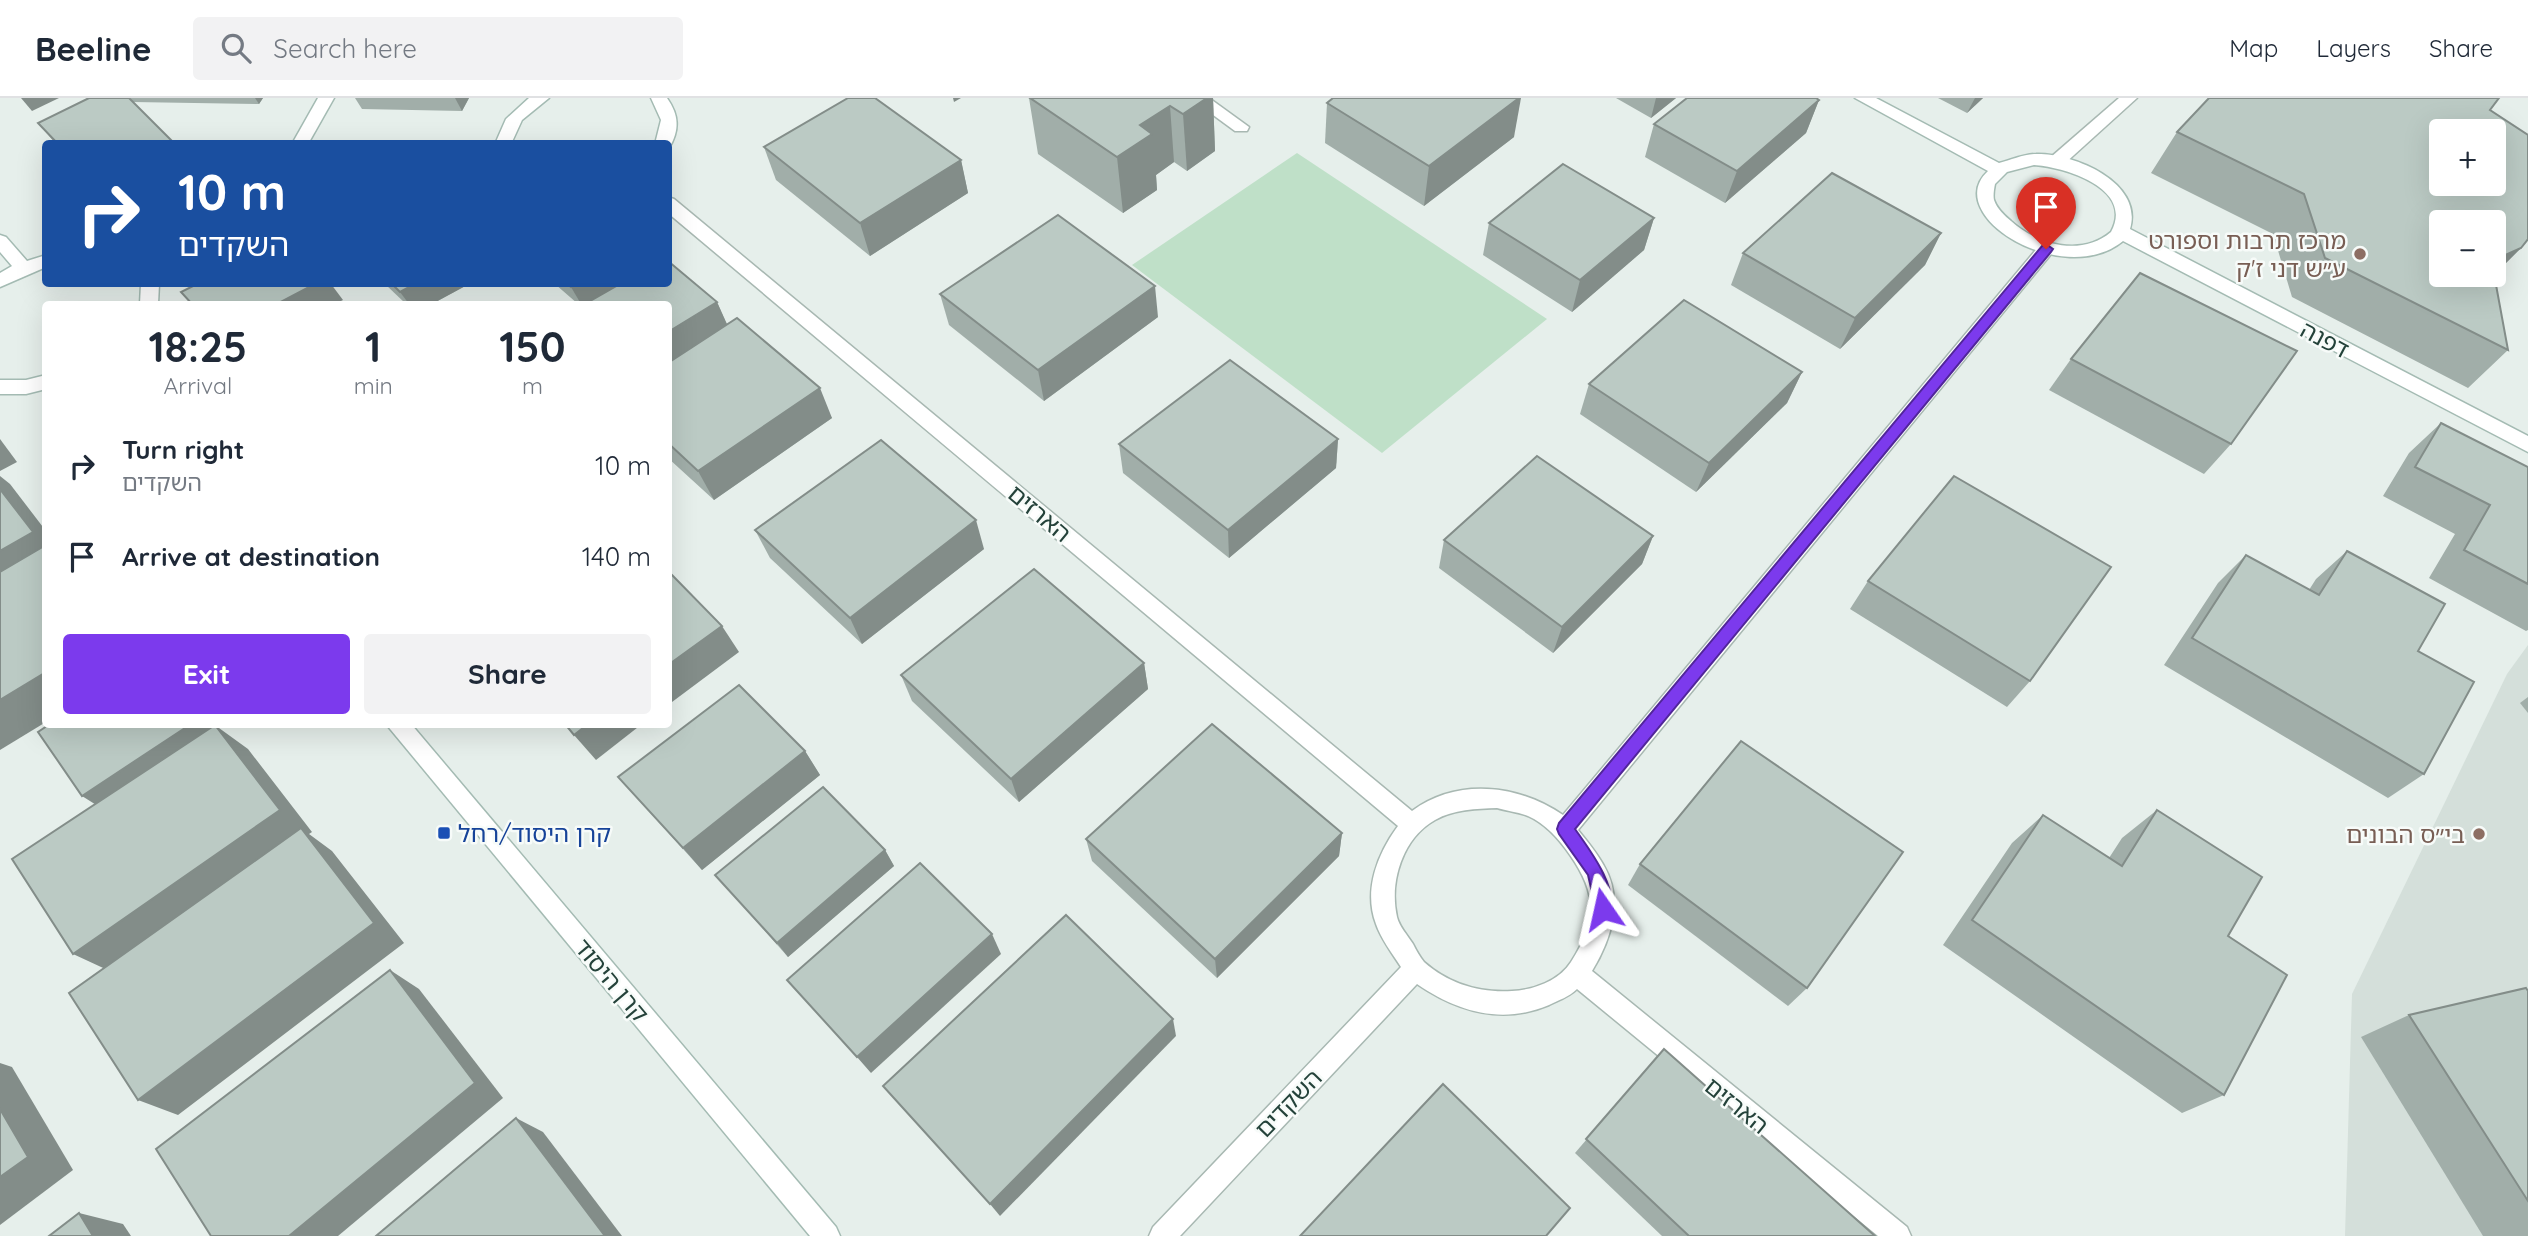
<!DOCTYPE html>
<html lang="en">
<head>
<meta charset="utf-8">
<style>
	body { margin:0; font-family:Quicksand,"Noto Sans Hebrew",sans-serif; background:#f2f2f3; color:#1f2937; height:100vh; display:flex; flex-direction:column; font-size:26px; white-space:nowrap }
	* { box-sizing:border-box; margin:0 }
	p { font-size:23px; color:#747a83 }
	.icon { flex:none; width:38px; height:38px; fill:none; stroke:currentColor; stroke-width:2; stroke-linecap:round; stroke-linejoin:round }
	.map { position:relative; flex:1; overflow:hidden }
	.side { position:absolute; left:42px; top:203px; width:630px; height:427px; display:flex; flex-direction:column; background:#fff; border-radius:7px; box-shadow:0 7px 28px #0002 }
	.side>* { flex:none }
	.guide { position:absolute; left:42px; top:42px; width:630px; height:147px; border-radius:7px; box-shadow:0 7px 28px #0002; background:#1a4fa0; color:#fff; overflow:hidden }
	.fabs { position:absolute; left:2429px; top:21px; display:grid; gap:14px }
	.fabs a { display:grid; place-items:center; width:77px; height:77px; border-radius:7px; background:#fff; box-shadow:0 7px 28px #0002; font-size:35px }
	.pin { position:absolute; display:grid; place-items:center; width:60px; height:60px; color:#fff; margin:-72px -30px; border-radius:50% 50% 50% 0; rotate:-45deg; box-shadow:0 0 7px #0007 }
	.pin .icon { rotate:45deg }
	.me { position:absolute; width:77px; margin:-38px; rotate:349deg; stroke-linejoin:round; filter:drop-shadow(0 0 5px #0008) }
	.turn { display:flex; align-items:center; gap:24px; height:147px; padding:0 21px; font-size:32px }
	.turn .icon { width:91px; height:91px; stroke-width:2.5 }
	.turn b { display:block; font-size:49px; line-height:60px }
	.eta { display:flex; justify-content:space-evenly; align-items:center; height:119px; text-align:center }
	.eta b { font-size:42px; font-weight:700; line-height:49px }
	.action { display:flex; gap:14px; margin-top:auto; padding:14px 21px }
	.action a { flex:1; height:80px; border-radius:7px; background:#7c3aed; color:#fff; font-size:28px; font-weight:700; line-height:80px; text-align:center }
	.action a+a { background:#f2f2f3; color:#1f2937 }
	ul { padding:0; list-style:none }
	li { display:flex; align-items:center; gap:21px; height:91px; padding:0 21px }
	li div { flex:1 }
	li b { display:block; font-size:26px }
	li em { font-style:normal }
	header { display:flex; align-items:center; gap:42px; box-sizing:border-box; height:98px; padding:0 35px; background:#fff; border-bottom:2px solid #e0e1e3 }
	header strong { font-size:33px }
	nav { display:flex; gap:38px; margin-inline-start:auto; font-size:24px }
	.search { width:490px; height:63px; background:#f2f2f3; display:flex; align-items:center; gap:18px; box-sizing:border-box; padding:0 24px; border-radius:7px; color:#747a83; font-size:26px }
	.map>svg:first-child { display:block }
	.built { fill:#d4dfda }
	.green { fill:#bfe0c8 }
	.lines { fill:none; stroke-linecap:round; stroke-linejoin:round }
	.street-casing { stroke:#a8b8b2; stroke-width:3 }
	.secondary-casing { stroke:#a4bbb3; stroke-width:3 }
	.street { fill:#fff; fill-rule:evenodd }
	.secondary { fill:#fff; fill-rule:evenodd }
	.wall { fill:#a1aea9 }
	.shaded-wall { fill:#838d89 }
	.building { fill:#bbcac4; stroke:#838d89; stroke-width:2; fill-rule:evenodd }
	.route { fill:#7c3aed; stroke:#51269a; stroke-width:2 }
	.education-dot { fill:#8d6e63; stroke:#f7fbf9; stroke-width:2.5 }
	.transit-dot { fill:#1a4fb4; stroke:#f7fbf9; stroke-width:2.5 }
	.labels { text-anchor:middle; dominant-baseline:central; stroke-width:5; stroke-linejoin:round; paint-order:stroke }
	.education-label { font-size:24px; fill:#785e54; stroke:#f7fbf9; text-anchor:end }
	.street-label { font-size:24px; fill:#24423a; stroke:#f7fbf9 }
	.transit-label { font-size:24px; fill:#164399; stroke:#f7fbf9; text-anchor:start }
</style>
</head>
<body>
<header>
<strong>Beeline</strong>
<div class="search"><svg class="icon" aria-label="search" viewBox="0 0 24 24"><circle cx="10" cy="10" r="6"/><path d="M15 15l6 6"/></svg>Search here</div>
<nav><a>Map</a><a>Layers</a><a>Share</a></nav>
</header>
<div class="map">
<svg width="2528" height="1138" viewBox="0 0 2528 1138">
	<rect width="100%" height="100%" fill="#e6efeb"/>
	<!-- built -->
	<polygon class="built" points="2528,547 2528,1138 2345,1138 2352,896 2507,576"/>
	<!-- green -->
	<polygon class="green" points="1297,55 1547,221 1382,355 1132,167"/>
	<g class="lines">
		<!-- street casing -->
		<g class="street-casing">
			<g id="street">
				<polygon points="1190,0 1209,0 1249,29 1247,33 1235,33"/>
				<polygon points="2119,0 2137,0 2063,67 2051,67 2049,63 2051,59"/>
				<path d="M 668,99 L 674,101 L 1412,713 C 1458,679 1519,687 1563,717 L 2040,147 L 2052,147 L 2055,151 L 2052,155 L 1578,732 C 1587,743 1597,755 1604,768 C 1624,802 1611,842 1592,873 L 1907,1129 L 1911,1138 L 1878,1138 L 1577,891 C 1569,899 1559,902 1549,907 C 1502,927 1458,914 1417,886 L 1180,1138 L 1149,1138 L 1153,1129 L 1401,869 C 1392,855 1381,841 1376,826 C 1363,792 1378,755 1398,728 L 668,115 ZM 1497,710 C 1507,713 1518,714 1528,718 C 1546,726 1559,741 1570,757 C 1598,797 1597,823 1571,864 C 1559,883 1533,892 1512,893 C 1480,895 1449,886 1424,864 C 1420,859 1416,852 1413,846 C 1408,838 1399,828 1397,819 C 1389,783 1403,740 1435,722 C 1454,711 1476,711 1497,710 Z"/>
			</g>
		</g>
		<!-- secondary casing -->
		<g class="secondary-casing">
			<g id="secondary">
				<polygon points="318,0 334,0 308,46 292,46"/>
				<polygon points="529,0 549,0 522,22 511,46 495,46 506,21"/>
				<path d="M 651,0 L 667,0 C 679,17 680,32 669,50 L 668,46 L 655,46 L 661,22 Z"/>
				<path d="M 1855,0 L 1876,0 L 1999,65 C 2011,62 2024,56 2036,56 C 2073,55 2144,84 2130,131 L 2528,338 L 2528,354 L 2123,143 C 2063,192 1940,117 1988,73 ZM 2034,67 C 2064,69 2135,90 2111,134 C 2081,159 2038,147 2011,123 C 2005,118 1997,111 1994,102 C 1993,98 1994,91 1995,86 L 2007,74 Z"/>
				<polygon points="0,137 6,139 27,163 46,157 46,169 0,189 0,175 12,168 0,154"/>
				<polygon points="141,186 159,186 158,206 140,206"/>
				<polygon points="46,277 46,291 26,296 0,296 0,282 26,282"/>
				<polygon points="386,626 411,626 836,1129 840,1138 810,1138"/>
			</g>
		</g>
		<!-- street -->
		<use href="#street" class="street"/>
		<!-- secondary -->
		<use href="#secondary" class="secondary"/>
	</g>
	<!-- wall -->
	<g class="wall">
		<polygon points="89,0 263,0 259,6 133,4 175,46 56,46 38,25"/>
		<polygon points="355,0 469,0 462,13 362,11"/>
		<polygon points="1029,0 1213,0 1215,53 1187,73 1174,64 1156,77 1157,92 1123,115 1038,56"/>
		<polygon points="1616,0 1676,0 1651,20"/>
		<polygon points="1938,0 1983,0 1967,15"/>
		<polygon points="1819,2 1806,35 1725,105 1645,59 1654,26"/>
		<polygon points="1327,5 1514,39 1424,108 1325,45"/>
		<polygon points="2490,12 2521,150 2494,177 2508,252 2468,290 2292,199 2273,136 2151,75 2177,34"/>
		<polygon points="764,49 961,62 968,95 870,158 776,82"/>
		<polygon points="1654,120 1644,152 1572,214 1483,157 1489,125"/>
		<polygon points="1941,135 1925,167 1840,251 1731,187 1743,155"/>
		<polygon points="385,186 469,186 432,206 406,206"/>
		<polygon points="555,186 668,186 717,204 727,227 832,320 714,402 668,360 668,206 578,206"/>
		<polygon points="940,196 1158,219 1044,303 949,227"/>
		<polygon points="2071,261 2231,346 2204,376 2049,292"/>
		<polygon points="1802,274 1787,305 1696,394 1580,316 1589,286"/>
		<polygon points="2441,325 2528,369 2528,532 2526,533 2429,480 2455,436 2383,398 2409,355"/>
		<polygon points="1338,341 1336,370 1229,460 1123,375 1119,346"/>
		<polygon points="755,432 984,451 862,546 770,460"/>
		<polygon points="1653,438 1642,466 1553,555 1439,470 1444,442"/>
		<polygon points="2347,453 2418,553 2424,676 2388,700 2164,567 2218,485 2246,457 2309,492 2316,481"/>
		<polygon points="1868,483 2030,583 2007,609 1850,511"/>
		<polygon points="1144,565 1148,591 1019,704 912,603 901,577"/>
		<polygon points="2528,599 2528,615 2520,605"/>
		<polygon points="805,653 820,677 702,772 618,679"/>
		<polygon points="2157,712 2228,838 2224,997 2182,1015 1943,847 2012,745 2043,717 2109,760 2122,740"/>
		<polygon points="1342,735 1339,758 1217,880 1092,763 1086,741"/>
		<polygon points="885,752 894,768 788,859 715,777"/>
		<polygon points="1640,766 1807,890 1788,908 1628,787"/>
		<polygon points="2528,893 2528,1138 2483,1138 2361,939 2409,917"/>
		<polygon points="1664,951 1875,1138 1662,1138 1575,1055"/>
	</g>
	<!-- shaded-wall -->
	<g class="shaded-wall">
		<polygon points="21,0 59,0 32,13"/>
		<polygon points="255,0 263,0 259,6"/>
		<polygon points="455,0 469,0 462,13"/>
		<polygon points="953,0 961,0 954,4"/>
		<polygon points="1207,0 1213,0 1215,53 1187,73 1183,16"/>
		<polygon points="1519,0 1521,0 1514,39 1424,108 1429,68"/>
		<polygon points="1656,0 1676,0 1651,20"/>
		<polygon points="1975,0 1983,0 1967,15"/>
		<polygon points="1819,2 1806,35 1725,105 1737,73"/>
		<polygon points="1170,8 1174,64 1156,77 1157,92 1123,115 1117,59 1140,27"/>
		<polygon points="961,62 968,95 870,158 860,125"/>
		<polygon points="1654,120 1644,152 1572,214 1580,182"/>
		<polygon points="1941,135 1925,167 1840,251 1855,220"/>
		<polygon points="2521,150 2482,189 2494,177 2494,162"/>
		<polygon points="315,186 331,186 343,202 335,206 277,206"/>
		<polygon points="415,186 469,186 432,206 409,206 400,194"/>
		<polygon points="576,186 625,186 591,206 581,206 571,189"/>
		<polygon points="1155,188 1158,219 1044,303 1038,272"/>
		<polygon points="717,204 731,235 668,276 668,234"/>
		<polygon points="1802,274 1787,305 1696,394 1709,365"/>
		<polygon points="820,290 832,320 714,402 698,373"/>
		<polygon points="0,341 17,364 0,373"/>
		<polygon points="1338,341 1336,370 1229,460 1228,432"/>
		<polygon points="0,378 10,386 46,433 46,476 0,503"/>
		<polygon points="976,422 984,451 862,546 850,520"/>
		<polygon points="1653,438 1642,466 1553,555 1562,529"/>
		<polygon points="722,528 739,554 668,607 668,567"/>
		<polygon points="1144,565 1148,591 1019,704 1011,681"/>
		<polygon points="46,574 46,624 0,652 0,602"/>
		<polygon points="191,626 217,626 219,630 248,651 312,734 309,736 332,753 404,845 178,1017 138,1002 114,875 73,856 109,715 82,698"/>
		<polygon points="588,626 642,626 596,662 574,637"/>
		<polygon points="805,653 820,677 702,772 683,750"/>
		<polygon points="1342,735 1339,758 1217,880 1215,861"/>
		<polygon points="885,752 894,768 788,859 777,845"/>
		<polygon points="992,836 1001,856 871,975 857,959"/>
		<polygon points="390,872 419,891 503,1000 338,1138 289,1138"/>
		<polygon points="1173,921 1176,938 1000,1118 990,1106"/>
		<polygon points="0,965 12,969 73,1072 0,1127"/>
		<polygon points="516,1020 543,1034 622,1138 605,1138"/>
		<polygon points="79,1115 123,1126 131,1138 93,1138"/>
	</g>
	<!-- building -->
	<g class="building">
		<polygon points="89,0 129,0 175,46 58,46 38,25"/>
		<polygon points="848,0 875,0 961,62 860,125 764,49"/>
		<polygon points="1030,0 1207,0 1183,16 1170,8 1140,27 1152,36 1117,59"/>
		<polygon points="1333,0 1519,0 1429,68 1327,5"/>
		<polygon points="1687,0 1816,0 1819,2 1737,73 1654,26"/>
		<path d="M 2209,0 L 2499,0 L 2490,12 L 2528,37 L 2528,141 L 2521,150 L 2494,162 L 2494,124 L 2441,124 L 2441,177 L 2494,177 L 2494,176 L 2508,252 L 2325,160 L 2304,96 L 2177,34 ZM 2441,33 L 2494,33 L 2494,86 L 2441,86 Z"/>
		<polygon points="1563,66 1654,120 1580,182 1489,125"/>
		<polygon points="1832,75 1941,135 1855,220 1743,155"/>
		<polygon points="1058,117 1155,188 1038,272 940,196"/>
		<polygon points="668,163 717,204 668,234 668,206 585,206 620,186 668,186"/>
		<polygon points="2140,175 2297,253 2231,346 2071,261"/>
		<polygon points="197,186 315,186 277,206 192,206 181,194"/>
		<polygon points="392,186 415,186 400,194"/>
		<polygon points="567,186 576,186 571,189"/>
		<polygon points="1684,202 1802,274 1709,365 1589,286"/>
		<polygon points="737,220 820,290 698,373 668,345 668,265"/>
		<polygon points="1230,262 1338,341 1228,432 1119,346"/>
		<polygon points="2441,325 2528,369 2528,486 2464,452 2490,407 2415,369"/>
		<polygon points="881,342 976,422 850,520 755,432"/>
		<polygon points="1537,358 1653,438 1562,529 1444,442"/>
		<polygon points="1954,378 2111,469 2030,583 1868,483"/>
		<polygon points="0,391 33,434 0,453"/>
		<polygon points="46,447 46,574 0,602 0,474"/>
		<polygon points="2347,453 2445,506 2418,553 2474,584 2424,676 2192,540 2246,457 2319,497"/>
		<polygon points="1034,471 1144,565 1011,681 901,577"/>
		<polygon points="672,477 722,528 668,567 668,480"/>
		<polygon points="739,587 805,653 683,750 618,679"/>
		<polygon points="50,626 191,626 82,698 38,634"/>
		<polygon points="565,626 588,626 574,637"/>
		<polygon points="1212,626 1342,735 1215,861 1086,741"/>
		<polygon points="215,627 280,712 73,856 12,761"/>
		<polygon points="1741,643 1903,754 1807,890 1640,766"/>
		<polygon points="823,689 885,752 777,845 715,777"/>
		<polygon points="2157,712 2262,779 2228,838 2287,877 2224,997 1972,822 2043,717 2122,768"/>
		<polygon points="301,730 374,825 138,1002 69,895"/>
		<polygon points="920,765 992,836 857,959 787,882"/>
		<polygon points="1066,817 1173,921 990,1106 883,988"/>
		<polygon points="390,872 475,985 289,1138 211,1138 156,1051"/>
		<polygon points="2526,890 2528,893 2528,1103 2409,917"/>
		<polygon points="1664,951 1875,1138 1689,1138 1586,1041"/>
		<polygon points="1443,986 1570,1110 1546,1138 1300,1138"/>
		<polygon points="0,1011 28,1059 0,1079"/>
		<polygon points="516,1020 605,1138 376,1138"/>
		<polygon points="79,1115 93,1138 49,1138"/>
	</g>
	<!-- route -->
	<path class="route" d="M 2046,146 L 2053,151 L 2051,154 L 1575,731 C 1589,751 1620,791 1609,816 L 1603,819 L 1597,816 L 1588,777 L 1559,736 L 1557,731 L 1559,725 L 2042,148 Z"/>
	<!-- markers -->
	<g class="education-dot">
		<circle cx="2360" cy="156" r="7"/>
		<circle cx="2479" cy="736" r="7"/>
	</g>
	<rect class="transit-dot" x="437" y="728" width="14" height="14" rx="3.5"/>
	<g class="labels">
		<!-- education labels -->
		<g class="education-label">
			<text x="2346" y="142">מרכז תרבות וספורט<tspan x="2346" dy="28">ע״ש דני ז'ק</tspan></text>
			<text x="2465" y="736">בי״ס הבונים</text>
		</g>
		<!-- street labels -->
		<g class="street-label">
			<text transform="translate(2325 241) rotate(28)">דפנה</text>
			<text transform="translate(1040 415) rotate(40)">הארזים</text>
			<text transform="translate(612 882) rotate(50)">קרן היסוד</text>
			<text transform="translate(1288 1005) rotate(-46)">השקדים</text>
			<text transform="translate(1737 1007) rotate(39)">הארזים</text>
		</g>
		<!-- transit labels -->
		<g class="transit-label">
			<text x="458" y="735">קרן היסוד/רחל</text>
		</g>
	</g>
</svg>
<div class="fabs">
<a>+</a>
<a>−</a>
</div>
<div class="pin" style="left:2046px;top:151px;background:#d93025"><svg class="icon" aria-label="arrive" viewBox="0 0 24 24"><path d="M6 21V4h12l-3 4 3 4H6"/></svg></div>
<svg class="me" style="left:1603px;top:811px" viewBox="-20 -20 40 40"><path d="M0-17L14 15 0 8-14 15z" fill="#7c3aed" stroke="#fff" stroke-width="4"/></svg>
<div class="guide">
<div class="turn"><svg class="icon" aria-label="right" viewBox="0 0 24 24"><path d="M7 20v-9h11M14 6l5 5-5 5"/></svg><div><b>10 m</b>השקדים</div></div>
</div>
<section class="side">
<div class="eta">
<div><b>18:25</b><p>Arrival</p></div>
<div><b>1</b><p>min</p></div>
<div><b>150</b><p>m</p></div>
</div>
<ul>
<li><svg class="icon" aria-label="right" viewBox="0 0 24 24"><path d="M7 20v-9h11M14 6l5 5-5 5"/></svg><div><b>Turn right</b><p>השקדים</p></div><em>10 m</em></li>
<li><svg class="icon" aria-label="arrive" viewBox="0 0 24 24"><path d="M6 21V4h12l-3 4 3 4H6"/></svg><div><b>Arrive at destination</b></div><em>140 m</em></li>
</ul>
<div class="action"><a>Exit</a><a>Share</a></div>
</section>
</div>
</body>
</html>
